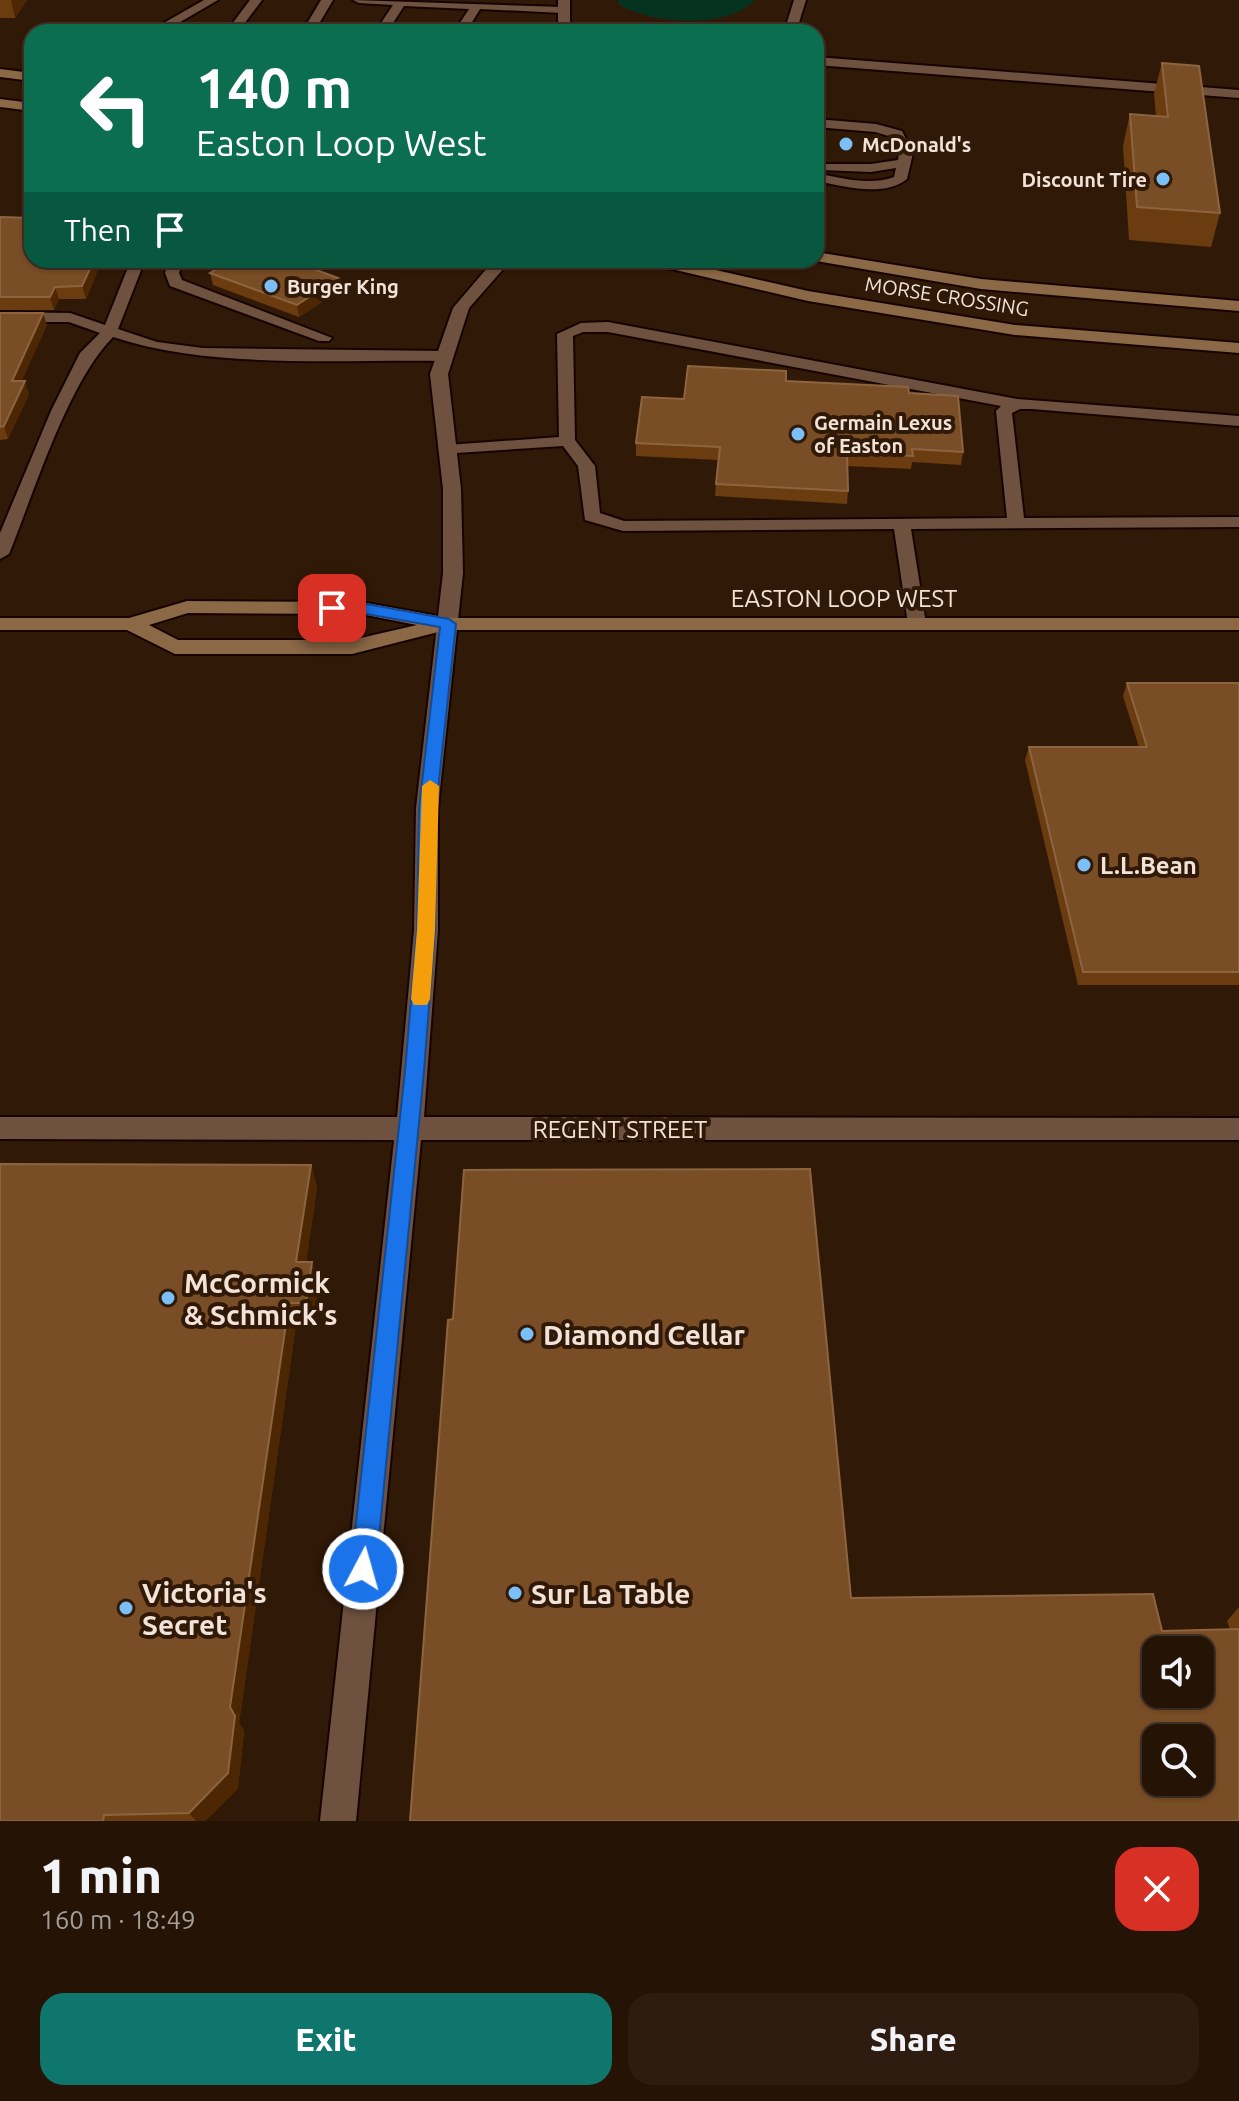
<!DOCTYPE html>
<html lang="en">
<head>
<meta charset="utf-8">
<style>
	body { margin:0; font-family:Ubuntu,sans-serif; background:#2d1c0f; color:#f1f3f6; height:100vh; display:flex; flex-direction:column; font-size:30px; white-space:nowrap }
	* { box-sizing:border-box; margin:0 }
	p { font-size:26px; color:#a39e9a }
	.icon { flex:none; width:44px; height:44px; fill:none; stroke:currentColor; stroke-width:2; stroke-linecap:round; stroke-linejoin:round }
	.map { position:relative; height:1821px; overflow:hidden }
	.details { display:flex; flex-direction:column; background:#251305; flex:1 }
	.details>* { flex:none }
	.guide { position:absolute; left:24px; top:24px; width:800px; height:244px; border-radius:24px; box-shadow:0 2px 6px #0004,0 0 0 2px #423227; background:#0b6e4f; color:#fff; overflow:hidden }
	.tools { position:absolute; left:1142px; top:1636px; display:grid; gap:16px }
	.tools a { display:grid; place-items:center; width:72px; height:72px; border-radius:16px; background:#251305; box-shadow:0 2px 6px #0004,0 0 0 2px #423227; font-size:40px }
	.pin { position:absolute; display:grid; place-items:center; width:68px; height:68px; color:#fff; margin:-34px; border-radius:16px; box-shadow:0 4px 12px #0006 }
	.me { position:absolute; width:88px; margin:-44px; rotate:6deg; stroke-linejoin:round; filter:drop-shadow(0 0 6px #0008) }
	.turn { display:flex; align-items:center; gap:28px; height:168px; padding:0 40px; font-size:36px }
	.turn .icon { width:104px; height:104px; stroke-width:2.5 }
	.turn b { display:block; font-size:56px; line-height:68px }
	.then { display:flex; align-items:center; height:76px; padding:0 40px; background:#0003; gap:16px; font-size:30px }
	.round { display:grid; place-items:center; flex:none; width:84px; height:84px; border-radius:24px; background:#2d1c0f }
	.overview { display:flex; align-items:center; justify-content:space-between; height:136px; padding:0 40px }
	h1 { font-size:48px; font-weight:800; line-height:60px }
	.action { display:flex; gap:16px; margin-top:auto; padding:16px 40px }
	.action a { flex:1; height:92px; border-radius:24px; background:#0f766e; color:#fff; font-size:32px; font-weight:800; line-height:92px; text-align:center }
	.action a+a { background:#2d1c0f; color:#f1f3f6 }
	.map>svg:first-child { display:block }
	.green { fill:#05331f }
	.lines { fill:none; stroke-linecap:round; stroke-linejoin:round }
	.lane-casing { stroke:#170400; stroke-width:4 }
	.street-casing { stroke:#170400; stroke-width:4 }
	.secondary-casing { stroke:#170400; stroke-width:4 }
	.lane { fill:#6e523f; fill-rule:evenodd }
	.street { fill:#6e523f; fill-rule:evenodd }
	.secondary { fill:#8b6846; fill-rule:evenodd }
	.wall { fill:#6a3c0f }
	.shaded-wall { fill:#4d2603 }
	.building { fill:#794d25; stroke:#8c6540; stroke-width:2; fill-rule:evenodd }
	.route { fill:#1a73e8; stroke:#114b97; stroke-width:2 }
	.slow { fill:#f59e0b }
	.poi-dot { fill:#7abff8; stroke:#311907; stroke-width:3 }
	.labels { text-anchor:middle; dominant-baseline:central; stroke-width:8; stroke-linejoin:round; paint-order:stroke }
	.far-poi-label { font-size:20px; font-weight:bold; fill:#f3e2d7; stroke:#311907; text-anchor:start }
	.far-street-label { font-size:20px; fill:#f3e2d7; stroke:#311907 }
	.street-label { font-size:24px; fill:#f3e2d7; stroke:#311907 }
	.poi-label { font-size:24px; font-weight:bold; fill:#f3e2d7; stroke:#311907; text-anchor:start }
	.near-poi-label { font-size:28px; font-weight:bold; fill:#f3e2d7; stroke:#311907; text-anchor:start }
</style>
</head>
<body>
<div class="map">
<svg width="1239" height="1821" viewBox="0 0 1239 1821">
	<rect width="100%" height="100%" fill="#311907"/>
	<!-- green -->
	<path class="green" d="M 618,0 L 755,0 C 726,30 650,24 618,4 Z"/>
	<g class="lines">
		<!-- lane casing -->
		<g class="lane-casing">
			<g id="lane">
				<polygon points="204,0 218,0 163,32 148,32"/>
				<polygon points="250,0 262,0 238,32 226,32"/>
				<polygon points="321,0 333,0 314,32 302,32"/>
				<polygon points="353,0 562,7 568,10 562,13 480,9 466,32 454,32 469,9 404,6 387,32 375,32 393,5 359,3"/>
				<polygon points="794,0 806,0 796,32 784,32"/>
				<polygon points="569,27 596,29 602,32 565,32 565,28"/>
				<polygon points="816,57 1239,90 1239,98 816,65"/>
				<path d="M 816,119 L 876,124 L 902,131 L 913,153 L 907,179 C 883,198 844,186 816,181 L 816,173 C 841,178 869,186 894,177 L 896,168 L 871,172 L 821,170 L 816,169 L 816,164 L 871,164 L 898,160 L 899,153 L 892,137 L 875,132 L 816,127 Z"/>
				<path d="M 131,260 L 145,260 L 118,329 L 157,342 L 203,348 L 444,351 L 452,356 L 444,361 C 338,359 213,370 113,337 C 68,382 34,492 9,554 L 0,559 L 0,533 L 51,411 L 80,353 L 100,333 L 69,322 L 0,322 L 0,312 L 70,313 L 105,325 Z"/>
				<polygon points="169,260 183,260 179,273 182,280 332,338 329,341 319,341 170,286 165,273"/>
				<path d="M 608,322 L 1017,399 L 1239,416 L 1239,426 L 1032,409 L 1020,409 L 1012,413 L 1024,518 L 1239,517 L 1239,527 L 911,529 L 926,624 L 917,630 L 908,624 L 894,529 L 623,531 L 585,520 L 578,466 L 563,446 L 441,454 L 439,450 L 447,445 L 559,437 L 557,334 L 581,323 ZM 583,332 L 608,332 L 1001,406 L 996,411 L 1007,518 L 624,521 L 600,513 L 595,466 L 575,440 L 573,336 Z"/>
			</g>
		</g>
		<!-- street casing -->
		<g class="street-casing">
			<g id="street">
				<polygon points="558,0 570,0 570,21 577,32 565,32 558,21"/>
				<polygon points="494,260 511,260 469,308 448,374 461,489 463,573 438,808 438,930 424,1117 1239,1118 1239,1140 421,1140 356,1821 320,1821 394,1140 0,1139 0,1117 397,1117 414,930 416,808 443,573 443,489 430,374 453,308"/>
			</g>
		</g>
		<!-- secondary casing -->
		<g class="secondary-casing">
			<g id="secondary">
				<polygon points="0,69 32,73 32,81 0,77"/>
				<polygon points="0,99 32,103 32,111 0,107"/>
				<polygon points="816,252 981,279 1239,301 1239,311 981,289 810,260 816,260"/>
				<polygon points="644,260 672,260 808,291 1015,325 1239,343 1239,353 1015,335 808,301 646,263"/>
				<path d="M 187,601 L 361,602 L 449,618 L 1239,618 L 1239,630 L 446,630 L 352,654 L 175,654 L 127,630 L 0,630 L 0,618 L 129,618 ZM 188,613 L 361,614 L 417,625 L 352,640 L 178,640 L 149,625 Z"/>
			</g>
		</g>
		<!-- lane -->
		<use href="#lane" class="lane"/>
		<!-- street -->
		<use href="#street" class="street"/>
		<!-- secondary -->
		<use href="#secondary" class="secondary"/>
	</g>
	<!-- wall -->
	<g class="wall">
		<polygon points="0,0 27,0 15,18 0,18"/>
		<polygon points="1162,63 1220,213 1211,247 1129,240 1123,146 1130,114 1156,116 1154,94"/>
		<polygon points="0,217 102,260 86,299 59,299 54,310 0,310"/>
		<polygon points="210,273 338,278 340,290 299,317 213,285"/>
		<polygon points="0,313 47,325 21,381 29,394 8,439 0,440"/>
		<polygon points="786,381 909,393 963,452 961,465 912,462 911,469 848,466 848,491 847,504 715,496 718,460 636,456 636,443 684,399"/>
		<polygon points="1127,683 1239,683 1239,985 1078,985 1025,760 1029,747 1139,747 1123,696"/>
		<polygon points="311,1165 317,1188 306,1262 319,1284 313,1325 296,1325 239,1723 244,1731 238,1788 205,1821 0,1821"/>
		<polygon points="851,1598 1162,1631 1230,1629 1227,1621 1239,1607 1239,1821"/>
	</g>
	<!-- shaded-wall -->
	<g class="shaded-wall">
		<polygon points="11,0 27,0 15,18"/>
		<polygon points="94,260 102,260 86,299 82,286"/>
		<polygon points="338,278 340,290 299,317 297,305"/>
		<polygon points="55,287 59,299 54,310 50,297"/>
		<polygon points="43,313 47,325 16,394 12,381"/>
		<polygon points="25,381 29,394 8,439 4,426"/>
		<polygon points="311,1165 317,1188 303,1284 296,1262"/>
		<polygon points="312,1262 319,1284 313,1325 306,1303"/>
		<polygon points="289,1303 296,1325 239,1723 244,1731 238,1788 205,1821 196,1821 189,1813 230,1707"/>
	</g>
	<!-- building -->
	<g class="building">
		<polygon points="1162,63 1199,66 1220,213 1137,207 1130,114 1168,117"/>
		<polygon points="0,217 32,218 32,260 94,260 82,286 55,287 50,297 0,297"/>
		<polygon points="232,260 290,260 338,278 297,305 210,273"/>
		<polygon points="0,313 43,313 12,381 25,381 4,426 0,427"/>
		<polygon points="688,366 786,371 786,381 908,387 909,393 958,396 963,452 912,449 913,456 847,453 848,491 716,484 720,447 636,443 642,397 684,399"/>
		<polygon points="1127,683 1239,683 1239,972 1083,972 1029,747 1147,747"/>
		<polygon points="0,1164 311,1165 296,1262 312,1262 306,1303 289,1303 230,1707 235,1716 228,1773 189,1813 104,1815 103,1821 0,1821"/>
		<path d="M 810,1169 L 851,1598 L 1153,1594 L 1162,1631 L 1239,1629 L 1239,1821 L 410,1821 L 448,1320 L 453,1319 L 464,1170 ZM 1156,1650 L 1200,1650 L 1200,1694 L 1156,1694 ZM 1156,1738 L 1200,1738 L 1200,1782 L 1156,1782 Z"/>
	</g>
	<!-- route -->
	<polygon class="route" points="332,603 361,603 449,619 456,624 436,808 435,930 424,1071 376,1569 372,1577 363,1581 355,1577 351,1569 405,1071 417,930 419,808 440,627 361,613 326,611 324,608"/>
	<!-- slow -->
	<polygon class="slow" points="430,780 439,786 435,930 430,999 427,1005 414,1005 411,999 417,930 422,786"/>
	<!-- markers -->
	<g class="poi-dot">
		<circle cx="846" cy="144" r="8"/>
		<circle cx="1163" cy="179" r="8"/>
		<circle cx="271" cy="286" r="8"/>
		<circle cx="798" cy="434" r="8"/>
		<circle cx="1084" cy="865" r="8"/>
		<circle cx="168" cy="1298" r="8"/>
		<circle cx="527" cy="1334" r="8"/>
		<circle cx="515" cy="1593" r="8"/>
		<circle cx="126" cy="1608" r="8"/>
	</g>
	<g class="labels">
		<!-- far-poi labels -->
		<g class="far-poi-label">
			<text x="862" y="144">McDonald's</text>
			<text x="1147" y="179" text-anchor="end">Discount Tire</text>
			<text x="287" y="286">Burger King</text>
			<text x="814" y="422">Germain Lexus<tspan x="814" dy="23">of Easton</tspan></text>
		</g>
		<!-- far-street labels -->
		<g class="far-street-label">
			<text transform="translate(947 296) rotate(9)">MORSE CROSSING</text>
		</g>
		<!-- street labels -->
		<g class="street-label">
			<text x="844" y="598">EASTON LOOP WEST</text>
			<text x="620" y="1129">REGENT STREET</text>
		</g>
		<!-- poi labels -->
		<g class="poi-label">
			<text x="1100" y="865">L.L.Bean</text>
		</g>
		<!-- near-poi labels -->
		<g class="near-poi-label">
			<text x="184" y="1282">McCormick<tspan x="184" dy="32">&amp; Schmick's</tspan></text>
			<text x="543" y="1334">Diamond Cellar</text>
			<text x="142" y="1592">Victoria's<tspan x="142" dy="32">Secret</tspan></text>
			<text x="531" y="1593">Sur La Table</text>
		</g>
	</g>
</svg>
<div class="tools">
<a><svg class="icon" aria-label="sound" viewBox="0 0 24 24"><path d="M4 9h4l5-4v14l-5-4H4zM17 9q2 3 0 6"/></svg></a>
<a><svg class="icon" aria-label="search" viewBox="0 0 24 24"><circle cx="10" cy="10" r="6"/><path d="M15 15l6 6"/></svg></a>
</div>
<div class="pin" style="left:332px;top:608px;background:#d93025"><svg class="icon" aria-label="arrive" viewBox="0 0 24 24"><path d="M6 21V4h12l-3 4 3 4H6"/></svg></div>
<svg class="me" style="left:363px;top:1569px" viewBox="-20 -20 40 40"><circle r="17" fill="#1a73e8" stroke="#fff" stroke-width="3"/><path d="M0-11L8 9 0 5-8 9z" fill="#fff"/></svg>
<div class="guide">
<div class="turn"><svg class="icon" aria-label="left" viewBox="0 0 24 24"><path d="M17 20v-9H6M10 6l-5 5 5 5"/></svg><div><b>140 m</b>Easton Loop West</div></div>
<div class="then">Then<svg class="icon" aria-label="arrive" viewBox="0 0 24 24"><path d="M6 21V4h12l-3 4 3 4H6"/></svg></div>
</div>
</div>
<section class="details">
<div class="overview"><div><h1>1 min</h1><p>160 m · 18:49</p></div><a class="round" style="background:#d93025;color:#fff"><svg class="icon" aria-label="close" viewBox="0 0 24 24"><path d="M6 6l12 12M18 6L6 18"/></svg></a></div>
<div class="action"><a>Exit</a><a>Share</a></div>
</section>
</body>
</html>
